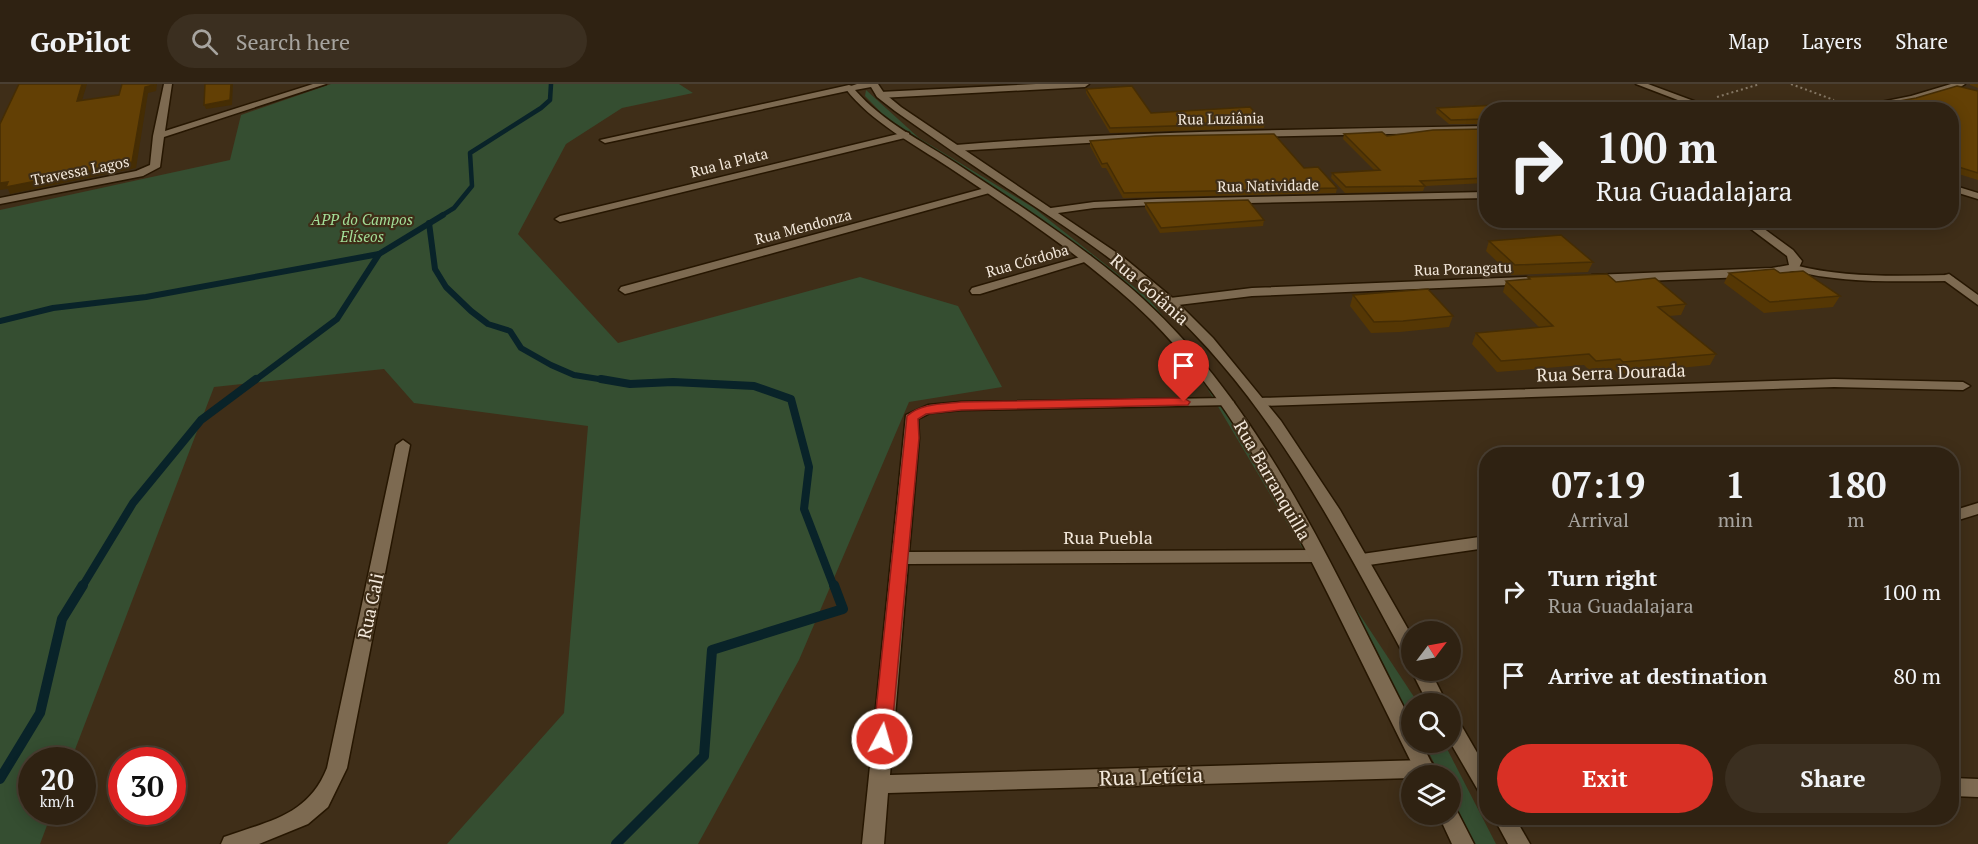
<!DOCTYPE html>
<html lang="en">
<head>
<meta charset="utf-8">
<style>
	body { margin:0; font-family:"PT Serif",serif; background:#3b2f20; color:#f1f3f6; height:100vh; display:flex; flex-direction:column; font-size:22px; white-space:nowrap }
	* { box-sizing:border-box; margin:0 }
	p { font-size:20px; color:#a7a49f }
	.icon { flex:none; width:33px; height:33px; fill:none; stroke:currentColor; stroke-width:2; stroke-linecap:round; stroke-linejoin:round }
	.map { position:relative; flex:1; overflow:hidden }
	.panel { position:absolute; left:1479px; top:363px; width:480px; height:378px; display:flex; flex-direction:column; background:#2f2212; border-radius:24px; box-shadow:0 3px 15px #0003,0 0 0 2px #4a3f32 }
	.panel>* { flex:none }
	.banner { position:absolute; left:1479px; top:18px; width:480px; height:126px; border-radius:24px; box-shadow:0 3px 15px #0003,0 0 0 2px #4a3f32; background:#2f2212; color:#f1f3f6; overflow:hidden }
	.needle { width:39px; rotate:58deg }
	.controls { position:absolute; left:1401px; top:537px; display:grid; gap:12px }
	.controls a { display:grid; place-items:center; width:60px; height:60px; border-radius:50%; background:#2f2212; box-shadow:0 3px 15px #0003,0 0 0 2px #4a3f32; font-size:30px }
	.speed { position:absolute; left:18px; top:663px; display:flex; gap:12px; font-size:30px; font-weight:700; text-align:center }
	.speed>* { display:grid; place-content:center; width:78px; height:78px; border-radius:50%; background:#2f2212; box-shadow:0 3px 15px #0003,0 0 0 2px #4a3f32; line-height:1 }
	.speed small { font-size:15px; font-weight:400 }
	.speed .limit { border:9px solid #d22; background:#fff; color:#111 }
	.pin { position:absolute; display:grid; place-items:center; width:51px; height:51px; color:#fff; margin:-62px -26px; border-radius:50% 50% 50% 0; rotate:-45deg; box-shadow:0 0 6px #0007 }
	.pin .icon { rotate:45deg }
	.me { position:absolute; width:66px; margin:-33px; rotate:6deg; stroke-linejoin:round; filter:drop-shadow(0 0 4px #0008) }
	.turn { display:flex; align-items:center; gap:21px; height:126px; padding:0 18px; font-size:27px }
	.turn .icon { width:78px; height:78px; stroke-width:2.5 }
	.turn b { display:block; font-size:42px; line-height:51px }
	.eta { display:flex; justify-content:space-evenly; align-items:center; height:102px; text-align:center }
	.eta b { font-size:36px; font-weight:600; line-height:42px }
	.cta { display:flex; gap:12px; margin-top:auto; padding:12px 18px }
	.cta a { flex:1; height:69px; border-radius:36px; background:#d93025; color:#fff; font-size:24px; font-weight:600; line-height:69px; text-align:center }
	.cta a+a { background:#3b2f20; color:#f1f3f6 }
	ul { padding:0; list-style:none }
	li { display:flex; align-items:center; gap:18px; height:84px; padding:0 18px }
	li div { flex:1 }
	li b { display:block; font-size:22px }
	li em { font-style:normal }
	header { display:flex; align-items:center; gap:36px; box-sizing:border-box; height:84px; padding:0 30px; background:#2f2212; border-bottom:2px solid #4a3f32 }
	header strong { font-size:28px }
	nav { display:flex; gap:33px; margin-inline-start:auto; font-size:21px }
	.search { width:420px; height:54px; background:#3b2f20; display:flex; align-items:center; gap:15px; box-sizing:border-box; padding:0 21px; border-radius:33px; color:#a7a49f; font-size:22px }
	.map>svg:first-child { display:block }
	.green { fill:#354e31 }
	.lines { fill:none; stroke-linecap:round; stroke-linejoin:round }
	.stream-far3 { stroke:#092329; stroke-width:4.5 }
	.stream-far2 { stroke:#092329; stroke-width:6 }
	.stream-far1 { stroke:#092329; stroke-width:8 }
	.stream { stroke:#092329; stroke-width:10 }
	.service-casing { stroke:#261601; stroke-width:3 }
	.minor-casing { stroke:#261601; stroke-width:3 }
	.tertiary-casing { stroke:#261601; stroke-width:3 }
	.path { stroke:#867865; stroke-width:2; stroke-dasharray:2 3; stroke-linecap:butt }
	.service { fill:#7d6a51; fill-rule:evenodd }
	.minor { fill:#7d6a51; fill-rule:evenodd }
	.tertiary { fill:#7d6a51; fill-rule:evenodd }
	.wall { fill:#553704 }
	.shaded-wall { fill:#452d04 }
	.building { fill:#634005; stroke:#452d04; stroke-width:1.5 }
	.route { fill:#d93025; stroke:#8d1f18; stroke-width:1.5 }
	.labels { text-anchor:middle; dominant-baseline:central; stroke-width:4.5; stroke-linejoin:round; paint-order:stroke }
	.far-street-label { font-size:15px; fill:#f3e8db; stroke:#3f2e18 }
	.far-park-label { font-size:15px; font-style:italic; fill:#a3de98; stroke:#3f2e18 }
	.street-label { font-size:18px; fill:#f3e8db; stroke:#3f2e18 }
	.near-street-label { font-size:21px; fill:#f3e8db; stroke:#3f2e18 }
</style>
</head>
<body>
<header>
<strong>GoPilot</strong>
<div class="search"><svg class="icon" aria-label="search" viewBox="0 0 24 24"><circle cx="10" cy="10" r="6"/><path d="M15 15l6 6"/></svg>Search here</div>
<nav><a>Map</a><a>Layers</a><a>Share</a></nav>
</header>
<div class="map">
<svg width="1978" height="760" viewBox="0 0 1978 760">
	<rect width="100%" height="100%" fill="#3f2e18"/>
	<!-- green -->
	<g class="green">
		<polygon points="331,0 679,0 693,9 622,24 566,60 518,150 618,259 860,193 958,222 1002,303 909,318 799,576 698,760 447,760 564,629 588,342 414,319 384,285 214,303 71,676 32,676 32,728 52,728 40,760 0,760 0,126 230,76 241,31"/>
		<polygon points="866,6 919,54 1034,124 1148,214 1219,300 1304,446 1418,619 1412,620 1411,638 1293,449 1207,304 1138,217 1096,183 901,49 865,12"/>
		<polygon points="1424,659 1444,659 1496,760 1474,760 1451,713 1450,692 1440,691"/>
	</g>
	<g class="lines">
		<!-- stream-far3 -->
		<polyline class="stream-far3" points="441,132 454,124 472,102 470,69 541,24 550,16 551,0"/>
		<!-- stream-far2 -->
		<g class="stream-far2">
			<polyline points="429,139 435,185 446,203 471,227 488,240 510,247 521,264 551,281 574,291 611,297"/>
			<polyline points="0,237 53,224 146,213 379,170"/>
			<polyline points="254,297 337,235 379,170 443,131"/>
		</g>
		<!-- stream-far1 -->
		<g class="stream-far1">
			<polyline points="601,295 630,300 673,298 754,302 791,315 809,383 804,425 834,503"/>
			<polyline points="82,503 133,419 201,336 256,295"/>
		</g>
		<!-- stream -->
		<g class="stream">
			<polyline points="0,695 40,629 62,535 83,501"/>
			<polyline points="616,760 704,672 712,566 843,525 834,501"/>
		</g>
		<!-- service casing -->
		<g class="service-casing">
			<path id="service" d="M 1794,181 C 1845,194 1896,192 1949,191 L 1954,194 L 1949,197 C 1895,197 1843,200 1791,186 L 1789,184 Z"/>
		</g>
		<!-- minor casing -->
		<g class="minor-casing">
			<g id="minor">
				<polygon points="164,0 172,0 165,47 313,0 326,0 164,53 160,83 143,92 0,120 0,114 136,87 150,81 153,52"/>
				<polygon points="1036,0 1089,0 1085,3 880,14 876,11 880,8"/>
				<polygon points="1636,0 1648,0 1718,26 1704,26"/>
				<path d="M 1951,0 L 1965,0 C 1944,15 1868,26 1841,26 L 1911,12 Z"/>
				<polygon points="849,1 852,2 852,6 605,59 600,56"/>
				<path d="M 1486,42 L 1486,48 L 1154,55 L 956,67 L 951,64 L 956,61 C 1132,46 1309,46 1486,42 Z"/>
				<polygon points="906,48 909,49 909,53 560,138 555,135 560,132"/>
				<polygon points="1952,101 1978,109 1978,115 1952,107"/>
				<polygon points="989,103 994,106 993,108 629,209 625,210 619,206 621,203"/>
				<polygon points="1486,108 1486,114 1157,121 1094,124 1051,130 1046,127 1051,124 1094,118 1157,115"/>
				<polygon points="1739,136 1752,136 1793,166 1802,177 1798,186 1772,192 1592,199 1586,195 1592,191 1772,184 1789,181 1787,172"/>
				<polygon points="1087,171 1091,172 1091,176 980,210 972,210 970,207 972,204"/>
				<polygon points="1949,190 1978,211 1978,221 1945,197 1945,191"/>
				<polygon points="1526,193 1530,194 1530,200 1252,212 1170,222 1164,218 1170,214 1252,204"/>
				<polygon points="1834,295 1963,298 1970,302 1963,306 1834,303 1260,322 1253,318 1260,314"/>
				<polygon points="1227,314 1234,318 1232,321 961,326 930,329 918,335 919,354 909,468 1317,466 1323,468 1325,472 1323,476 1317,478 908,480 890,691 1425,676 1432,679 1435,685 1432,691 1412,692 1412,694 888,709 884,760 862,760 906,331 928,321 961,318"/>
				<path d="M 403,356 L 410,361 L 347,684 L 328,723 L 308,740 L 259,760 L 221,760 L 224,753 C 268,737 308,732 327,684 L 396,361 Z"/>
				<polygon points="1978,419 1978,430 1952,438 1952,427"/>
				<polygon points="1486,452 1486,464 1362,482 1356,480 1354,476 1356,472 1362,470"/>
				<polygon points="1952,694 1978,695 1978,713 1952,712"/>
			</g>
		</g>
		<!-- tertiary casing -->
		<g class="tertiary-casing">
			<g id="tertiary">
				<path d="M 857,0 L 878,0 L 884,9 L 901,23 L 1123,173 L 1175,216 L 1213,254 L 1281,337 L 1340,426 L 1412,552 L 1412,577 L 1406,575 C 1338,449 1271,318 1164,220 C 1116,175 1062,140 1007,104 C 969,79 932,53 895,27 L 877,13 L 871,3 L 855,6 C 883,38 922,57 957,80 C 1013,117 1069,153 1120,195 C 1259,309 1331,483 1412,639 L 1412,658 L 1421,658 L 1438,692 L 1418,692 C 1388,631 1358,571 1328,510 C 1275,405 1220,297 1132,218 C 1076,168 1013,126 950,84 C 914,60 872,39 845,4 Z"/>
				<polygon points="1412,585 1412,586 1430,586 1447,620 1428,620 1411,586"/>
				<polygon points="1450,632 1457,634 1486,684 1486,711 1479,708 1450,658"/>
				<polygon points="1450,722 1455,723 1474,760 1452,760 1438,730 1450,730"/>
				<polygon points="1494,734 1515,734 1530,760 1508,760"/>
			</g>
		</g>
		<!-- path -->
		<g class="path">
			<polyline points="1791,0 1834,16"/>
			<polyline points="1717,13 1760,0"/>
		</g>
		<!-- service -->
		<use href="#service" class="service"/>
		<!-- minor -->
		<use href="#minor" class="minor"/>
		<!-- tertiary -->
		<use href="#tertiary" class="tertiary"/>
	</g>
	<!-- wall -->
	<g class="wall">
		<polygon points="1970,0 1978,0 1978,4 1970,1"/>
		<polygon points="1086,5 1151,29 1265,39 1264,44 1110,49 1086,9"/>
		<polygon points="1978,7 1978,96 1952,88 1952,26 1866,23"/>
		<polygon points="1437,24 1486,26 1486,40 1449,40 1436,29"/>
		<polygon points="1486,45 1486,99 1425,102 1423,107 1345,109 1331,94 1332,89 1374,86 1343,55 1344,50 1387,52"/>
		<polygon points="1090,57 1304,84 1337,104 1336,109 1123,114 1106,84 1102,84 1090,62"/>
		<polygon points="1145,119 1264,136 1263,142 1160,149 1145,124"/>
		<polygon points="1489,157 1593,178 1588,188 1511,191 1486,167"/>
		<polygon points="1729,189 1780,189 1840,212 1833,223 1764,229 1724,199"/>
		<polygon points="1528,193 1616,198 1686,220 1681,231 1669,232 1716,270 1710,281 1618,290 1615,286 1592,289 1584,281 1497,288 1472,260 1476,249 1539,243 1503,208 1506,197 1527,196"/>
		<polygon points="1353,211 1453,232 1449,243 1400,248 1371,249 1350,222"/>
	</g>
	<!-- shaded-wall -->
	<g class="shaded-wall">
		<polygon points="82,0 87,0 80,23 77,17"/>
		<polygon points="153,0 157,0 156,7 148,9 136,84 10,110 8,105 0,106 0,99 145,3"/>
		<polygon points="231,0 233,0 232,21 206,25 204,21"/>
	</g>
	<!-- building -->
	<g class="building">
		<polygon points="19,0 82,0 77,17 119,11 122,0 153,0 153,1 145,3 132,78 6,103 8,98 0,99 0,40"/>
		<polygon points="205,0 231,0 230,16 204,21"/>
		<polygon points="1132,2 1151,29 1250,23 1265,39 1110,44 1086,5"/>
		<polygon points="1957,2 1978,7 1978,89 1952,81 1952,26 1836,26 1846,23 1866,23 1916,14"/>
		<polygon points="1497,21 1503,26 1486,26 1486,35 1451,36 1437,24"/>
		<polygon points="1486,45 1486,94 1420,97 1425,102 1346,103 1332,89 1380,86 1344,50 1382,48 1387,52 1433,46"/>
		<polygon points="1274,50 1304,84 1318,83 1337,104 1124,109 1107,79 1102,80 1090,57 1155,52"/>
		<polygon points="1248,116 1264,136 1161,144 1145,119"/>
		<polygon points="1561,151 1593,178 1515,181 1489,157"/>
		<polygon points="1774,185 1780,189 1803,187 1840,212 1770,218 1729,189"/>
		<polygon points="1607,190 1616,198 1655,194 1686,220 1658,223 1716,270 1623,278 1620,275 1596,277 1589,270 1501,277 1476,249 1553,242 1506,197 1530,195 1528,193"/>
		<polygon points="1428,205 1453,232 1403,237 1374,238 1353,211"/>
	</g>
	<!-- route -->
	<path class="route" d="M 1184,314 L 1190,318 L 1188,321 L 961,326 L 926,330 L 918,335 L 919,354 L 891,655 L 888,660 L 882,662 L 875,660 L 873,655 L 907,332 C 921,319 943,320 961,318 Z"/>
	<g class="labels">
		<!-- far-street labels -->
		<g class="far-street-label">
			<text transform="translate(1221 34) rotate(-1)">Rua Luziânia</text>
			<text transform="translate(729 78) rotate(-14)">Rua la Plata</text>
			<text transform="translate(80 86) rotate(-11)">Travessa Lagos</text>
			<text transform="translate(1268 101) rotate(-1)">Rua Natividade</text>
			<text transform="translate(803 142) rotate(-15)">Rua Mendonza</text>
			<text transform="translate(1027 176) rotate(-16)">Rua Córdoba</text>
			<text transform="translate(1463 184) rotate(-2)">Rua Porangatu</text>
		</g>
		<!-- far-park labels -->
		<g class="far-park-label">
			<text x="362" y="135">APP do Campos<tspan x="362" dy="17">Elíseos</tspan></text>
		</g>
		<!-- street labels -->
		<g class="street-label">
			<text transform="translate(1150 205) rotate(41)">Rua Goiânia</text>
			<text transform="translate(1611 288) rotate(-2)">Rua Serra Dourada</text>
			<text transform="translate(1273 396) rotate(60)">Rua Barranquilla</text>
			<text x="1108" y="453">Rua Puebla</text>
			<text transform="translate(370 522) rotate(-78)">Rua Cali</text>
		</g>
		<!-- near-street labels -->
		<g class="near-street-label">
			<text transform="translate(1151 692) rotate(-2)">Rua Letícia</text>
		</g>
	</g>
</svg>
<div class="controls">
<a><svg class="needle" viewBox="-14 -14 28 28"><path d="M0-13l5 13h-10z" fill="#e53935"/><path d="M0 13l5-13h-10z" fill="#a7a49f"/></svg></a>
<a><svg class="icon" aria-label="search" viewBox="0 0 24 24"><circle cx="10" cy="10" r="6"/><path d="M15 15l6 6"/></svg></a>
<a><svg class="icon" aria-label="layers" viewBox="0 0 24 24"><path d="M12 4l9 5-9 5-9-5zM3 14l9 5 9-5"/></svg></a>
</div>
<div class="speed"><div>20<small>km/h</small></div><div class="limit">30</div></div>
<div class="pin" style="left:1184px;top:318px;background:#d93025"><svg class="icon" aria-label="arrive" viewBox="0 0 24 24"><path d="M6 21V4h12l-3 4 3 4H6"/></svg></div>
<svg class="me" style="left:882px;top:655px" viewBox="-20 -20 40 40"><circle r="17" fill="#d93025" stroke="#fff" stroke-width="3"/><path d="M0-11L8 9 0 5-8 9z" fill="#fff"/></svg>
<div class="banner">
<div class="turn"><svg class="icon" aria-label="right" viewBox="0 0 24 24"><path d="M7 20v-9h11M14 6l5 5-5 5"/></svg><div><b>100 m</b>Rua Guadalajara</div></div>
</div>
<section class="panel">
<div class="eta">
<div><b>07:19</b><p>Arrival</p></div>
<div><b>1</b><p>min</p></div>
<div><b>180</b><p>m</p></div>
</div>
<ul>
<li><svg class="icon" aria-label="right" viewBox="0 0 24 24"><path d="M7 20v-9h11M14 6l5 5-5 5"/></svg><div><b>Turn right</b><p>Rua Guadalajara</p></div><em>100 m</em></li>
<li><svg class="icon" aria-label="arrive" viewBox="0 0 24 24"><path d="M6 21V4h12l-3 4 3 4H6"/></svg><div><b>Arrive at destination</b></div><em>80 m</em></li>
</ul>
<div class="cta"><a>Exit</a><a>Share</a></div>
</section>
</div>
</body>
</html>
